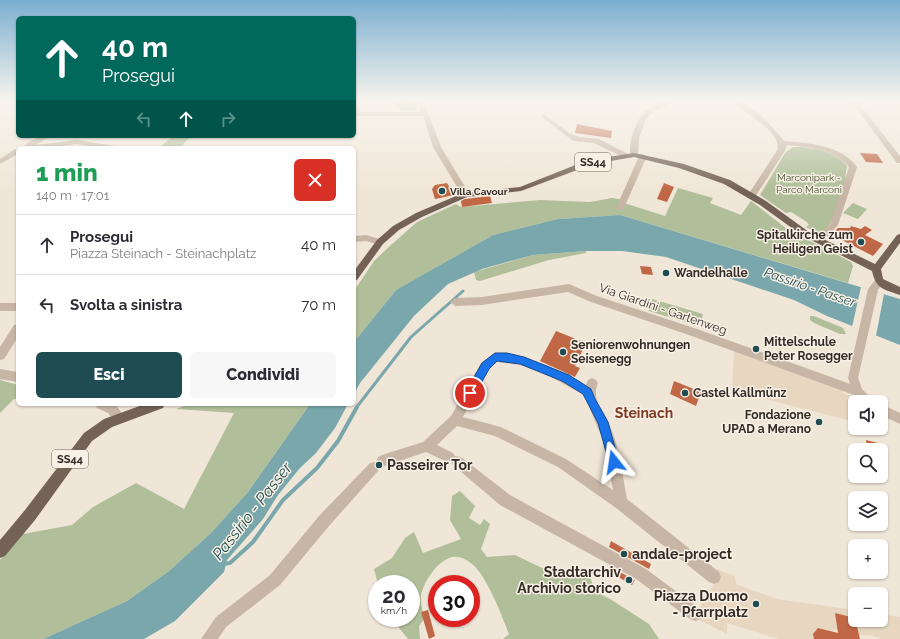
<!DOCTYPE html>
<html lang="it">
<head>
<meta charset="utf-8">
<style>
	body { margin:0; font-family:Raleway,sans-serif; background:#f7f7f7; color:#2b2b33; height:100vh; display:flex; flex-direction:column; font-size:15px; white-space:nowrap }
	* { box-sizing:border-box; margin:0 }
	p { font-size:13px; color:#7c7c81 }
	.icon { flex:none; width:22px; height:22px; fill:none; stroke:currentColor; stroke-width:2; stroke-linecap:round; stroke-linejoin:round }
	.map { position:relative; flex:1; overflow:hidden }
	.drawer { position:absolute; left:16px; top:146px; width:340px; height:260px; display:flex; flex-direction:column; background:#fff; border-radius:6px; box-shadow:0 1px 3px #0004 }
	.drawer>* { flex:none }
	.guide { position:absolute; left:16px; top:16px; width:340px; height:122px; border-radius:6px; box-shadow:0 1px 3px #0004; background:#00695c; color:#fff; overflow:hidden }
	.buttons { position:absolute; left:848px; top:395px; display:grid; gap:8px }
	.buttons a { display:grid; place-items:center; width:40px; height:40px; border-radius:6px; background:#fff; box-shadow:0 1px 3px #0004; font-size:20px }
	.speed { position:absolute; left:368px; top:575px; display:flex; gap:8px; font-size:20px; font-weight:700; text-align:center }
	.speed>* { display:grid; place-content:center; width:52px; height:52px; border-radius:50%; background:#fff; box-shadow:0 1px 3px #0004; line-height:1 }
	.speed small { font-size:10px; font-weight:400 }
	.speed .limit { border:6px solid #d22; background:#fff; color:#111 }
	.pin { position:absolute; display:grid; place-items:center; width:34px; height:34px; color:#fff; margin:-17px; border:2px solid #fff; border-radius:50%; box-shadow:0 1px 4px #0007 }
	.me { position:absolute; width:44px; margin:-22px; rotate:345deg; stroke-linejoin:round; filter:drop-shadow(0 0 3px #0008) }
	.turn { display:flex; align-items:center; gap:14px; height:84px; padding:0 20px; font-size:18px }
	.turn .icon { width:52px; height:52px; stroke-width:2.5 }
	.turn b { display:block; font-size:28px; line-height:34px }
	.lanes { display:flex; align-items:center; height:38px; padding:0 20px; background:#0003; justify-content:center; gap:20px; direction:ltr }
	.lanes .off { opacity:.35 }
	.round { display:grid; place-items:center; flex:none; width:42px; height:42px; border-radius:6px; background:#f7f7f7 }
	.overview { display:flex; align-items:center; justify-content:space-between; height:68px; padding:0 20px }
	h1 { font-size:24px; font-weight:800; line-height:30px; color:#1e9e55 }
	.action { display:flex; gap:8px; margin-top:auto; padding:8px 20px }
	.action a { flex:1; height:46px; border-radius:6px; background:#1e4c52; color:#fff; font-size:16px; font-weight:800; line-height:46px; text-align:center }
	.action a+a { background:#f7f7f7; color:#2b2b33 }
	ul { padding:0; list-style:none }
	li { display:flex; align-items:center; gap:12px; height:60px; padding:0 20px; border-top:1px solid #e1e1e2 }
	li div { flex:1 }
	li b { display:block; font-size:15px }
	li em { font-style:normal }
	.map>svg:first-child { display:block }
	.green { fill:#b0be99 }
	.plaza { fill:#e7d7c0 }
	.water { fill:#79a7ab }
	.pier { fill:#f0e6d8 }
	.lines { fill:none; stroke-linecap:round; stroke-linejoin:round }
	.stream-far1 { stroke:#79a7ab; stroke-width:3 }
	.stream { stroke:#79a7ab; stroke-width:4 }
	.building { fill:#c06846 }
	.minor { fill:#c7b6a5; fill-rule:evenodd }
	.major { fill:#746257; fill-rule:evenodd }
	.route { fill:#1a73e8; stroke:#114b97 }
	.poi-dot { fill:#1e4c52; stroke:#f8f0e4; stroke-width:1.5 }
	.labels { text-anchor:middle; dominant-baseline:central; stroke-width:3; stroke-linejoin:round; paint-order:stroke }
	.far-park-label { font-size:10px; fill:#41502b; stroke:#f8f0e4 }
	.far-poi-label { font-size:10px; font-weight:bold; fill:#332b26; stroke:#f8f0e4; text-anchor:start }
	.shield { fill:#f8f0e4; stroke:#6e665f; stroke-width:1 }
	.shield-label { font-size:11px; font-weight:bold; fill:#332b26 }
	.poi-label { font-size:12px; font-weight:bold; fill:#332b26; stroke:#f8f0e4; text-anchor:start }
	.street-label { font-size:12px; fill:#332b26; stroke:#f8f0e4 }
	.water-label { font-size:13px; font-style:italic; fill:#1e4c52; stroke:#f8f0e4 }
	.quarter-label { font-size:14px; font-weight:bold; fill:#7e3c23; stroke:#f8f0e4 }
	.near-poi-label { font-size:14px; font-weight:bold; fill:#332b26; stroke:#f8f0e4; text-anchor:start }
	.near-water-label { font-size:16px; font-style:italic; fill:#1e4c52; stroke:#f8f0e4 }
</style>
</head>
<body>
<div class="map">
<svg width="900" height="639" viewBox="0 0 900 639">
	<rect width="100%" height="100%" fill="#f0e6d8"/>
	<!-- green -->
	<g class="green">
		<polygon points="395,101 414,101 417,110 402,111 395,105"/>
		<polygon points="173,136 188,136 189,138 180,148 159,148"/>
		<path d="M 793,147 C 810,146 837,152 847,166 L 845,178 L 847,179 C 840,196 835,224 820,235 L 806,227 L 809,225 L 807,222 L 791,212 L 786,213 L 760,195 L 785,153 Z"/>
		<polygon points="678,188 713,198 710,203 741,215 751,201 787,229 851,262 853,266 848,283 620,215 558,219 493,235 396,290 354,342 354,291 374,261 391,245 417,222 456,204 461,207 540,200 590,202 612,198 625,200 624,203 665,216"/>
		<polygon points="853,203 867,209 858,219 843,213"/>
		<polygon points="586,251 586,253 549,260 480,281 476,280 474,272 533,255"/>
		<polygon points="652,299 703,314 701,322 686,317 685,322 649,311"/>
		<polygon points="810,316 814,316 843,328 846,334 840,334 814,323 810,320"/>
		<polygon points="0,380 18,385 18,398 14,399 0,413"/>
		<polygon points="189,404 310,404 248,492 211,533 169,571 127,601 43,639 0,639 0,560 23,534 72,525 93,507 136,483 184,509 234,413 176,409"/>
		<path d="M 460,491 L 475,506 L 469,518 L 480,525 L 484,519 L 490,524 L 481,549 L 487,557 L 515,555 L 563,578 L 566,571 L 572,574 L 576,567 L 590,575 L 594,591 L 610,599 L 649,624 L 659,639 L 503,639 L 509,634 C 502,616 487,576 472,564 C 467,560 460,556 453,557 C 438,559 424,582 421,595 C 420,602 423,612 424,619 L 419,626 L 420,639 L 408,639 L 391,618 L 411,618 L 411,584 L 378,584 L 374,569 L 392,558 L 405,538 L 414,532 L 423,553 L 461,539 L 450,520 L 452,496 Z"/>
	</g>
	<!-- plaza -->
	<g class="plaza">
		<polygon points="735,343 843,381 843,393 851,396 855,404 855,422 753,396 732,386"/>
		<polygon points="716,569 735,576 736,584 777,599 855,610 855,619 833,631 818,628 814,639 778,639 727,623 727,634 693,617 715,583 713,571"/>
		<polygon points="881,614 900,617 900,639 881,639 873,636 859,635 855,620 881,620"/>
	</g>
	<!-- water -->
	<g class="water">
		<polygon points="620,215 900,299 900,345 827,316 794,300 666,257 622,251 586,251 533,255 482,269 448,284 414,316 360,383 354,394 354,342 396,290 493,235 558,219"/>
		<polygon points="310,404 348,404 335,428 316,453 300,468 278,495 263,519 227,560 224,572 175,621 144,639 43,639 127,601 169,571 211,533 248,492"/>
	</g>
	<!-- pier -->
	<polygon class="pier" points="861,287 884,294 876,336 852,327"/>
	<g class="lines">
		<!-- stream-far1 -->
		<polyline class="stream-far1" points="356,408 411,337 463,291"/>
		<!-- stream -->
		<polyline class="stream" points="223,564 230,563 253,542 283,500 317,468 338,441 357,407"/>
	</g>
	<!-- building -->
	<g class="building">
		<polygon points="577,124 612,131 611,138 575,133"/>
		<polygon points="860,153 877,154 883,163 866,162"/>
		<polygon points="447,183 454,195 435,199 432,189 435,185"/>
		<polygon points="664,183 674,187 667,202 657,199"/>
		<polygon points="490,196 492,203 462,207 461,201 465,199"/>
		<polygon points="851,226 861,229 865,226 872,230 865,235 883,244 873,256 840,239 835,235 835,231 838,228 850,228"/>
		<polygon points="640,266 651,267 653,275 642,274"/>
		<polygon points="556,331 586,343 575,366 580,368 575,377 540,361"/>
		<polygon points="674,381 701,392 696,406 670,394"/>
		<polygon points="866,440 878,443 878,450 867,448"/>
		<polygon points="611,541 651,564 649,569 609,547"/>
		<polygon points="614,569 635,580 632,585 613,574"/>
		<polygon points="428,610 435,636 429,639 421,612"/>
		<polygon points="835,613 855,618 860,639 814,639 813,634 818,628 838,633"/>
	</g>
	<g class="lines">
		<!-- minor -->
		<g class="minor">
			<polygon points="418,101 424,101 441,147 470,195 469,197 463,197 433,147 423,116 354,116 354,102 357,104 361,112 421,112"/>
			<path d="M 665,101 L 672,101 L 667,106 L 654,111 L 646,119 L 639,138 L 638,155 L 637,157 L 631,157 C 627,144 637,116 648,109 C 653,105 660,104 665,101 Z"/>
			<path d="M 733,101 C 750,101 774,128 784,141 C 809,143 841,145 857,167 L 838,225 L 822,243 L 819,244 L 815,241 L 830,224 L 849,167 C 834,149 807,147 786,145 L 786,149 L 755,197 L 749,197 L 748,195 L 778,149 C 779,129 745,115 733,101 Z"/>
			<polygon points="851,101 857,101 900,156 900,163 897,163"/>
			<polygon points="544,114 569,133 579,137 599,139 630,155 629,157 623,157 594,143 574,141 565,135 542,117 542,115"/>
			<polygon points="41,136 50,136 36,145 77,140 115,146 119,148 101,148 77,144 45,148 23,148 27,143"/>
			<polygon points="15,149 18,149 18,154 0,164 0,159"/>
			<polygon points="640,154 643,154 647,156 624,208 620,211 617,210 616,208"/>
			<polygon points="366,235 383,240 384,242 380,245 366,241 354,242 354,236"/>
			<polygon points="879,278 884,281 878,290 858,378 862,389 875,402 861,402 854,395 689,335 591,302 568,292 482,305 455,306 450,302 455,298 482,297 569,284 597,296 697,329 850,384 848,378 868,289 876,279"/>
			<rect x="0" y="303" width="18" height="8"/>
			<polygon points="18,324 18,337 4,359 0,360 0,347 14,325"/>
			<path d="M 495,353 C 528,355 557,368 586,385 L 588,380 L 592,378 L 596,380 L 598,383 C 592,398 600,405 606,417 C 619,443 622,472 627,499 L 719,572 L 721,577 L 719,582 L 714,584 L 709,582 L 616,508 L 558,467 L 495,436 L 457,426 L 437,445 L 453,453 L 455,456 L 461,457 L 510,495 L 646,569 L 700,609 L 702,614 L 700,619 L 695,621 L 690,619 L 636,579 L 500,505 L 453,465 L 451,462 L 445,461 L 426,452 L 382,467 L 380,466 L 378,471 L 329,526 L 280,585 L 226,627 L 218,639 L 201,639 L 216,617 L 270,575 L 319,516 L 370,463 L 376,462 L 378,457 L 382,455 L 423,442 L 451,416 L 481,363 ZM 497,362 L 520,365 L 540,371 L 584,395 L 603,440 L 613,490 L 566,459 L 501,427 L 463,417 L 489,369 Z"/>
			<polygon points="0,369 18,372 18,382 0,379"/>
			<polygon points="95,404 116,405 125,418 123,422 119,423 115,422 108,413 97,408"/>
			<polygon points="881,404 900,413 900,424 881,415"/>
		</g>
		<!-- major -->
		<g class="major">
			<path d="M 634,153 L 684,164 L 730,180 L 766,201 L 809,232 L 875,264 L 897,235 L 900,234 L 900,243 L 881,269 L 883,279 L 900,287 L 900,295 C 883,289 876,289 872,271 L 803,236 L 760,205 L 724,184 L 679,168 L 634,157 L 593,164 L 521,191 L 467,197 L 422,217 L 399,230 L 383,244 L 357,280 L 354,281 L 354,271 L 377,240 L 393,226 L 416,213 L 463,193 L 520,187 L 588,160 Z"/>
			<polygon points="145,404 165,404 163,408 112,427 92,441 35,520 5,556 0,558 0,540 25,510 84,433 104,419"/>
		</g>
	</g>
	<!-- sky -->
	<linearGradient id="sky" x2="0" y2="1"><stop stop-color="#7bafd0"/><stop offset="0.53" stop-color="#f8f4ed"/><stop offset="1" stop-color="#f8f4ed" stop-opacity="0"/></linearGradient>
	<rect width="900" height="190" fill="url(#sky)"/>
	<!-- route -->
	<polygon class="route" points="495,353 507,353 524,357 569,375 591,389 595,399 608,422 619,462 618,466 614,467 610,466 598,423 583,394 562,381 520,364 497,361 489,369 474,396 467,396 465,393 482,363"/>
	<!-- markers -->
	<g class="poi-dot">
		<circle cx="442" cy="191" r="4"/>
		<circle cx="861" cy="242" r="4"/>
		<circle cx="666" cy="273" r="4"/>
		<circle cx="756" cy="349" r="4"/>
		<circle cx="563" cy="352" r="4"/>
		<circle cx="685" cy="393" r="4"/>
		<circle cx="819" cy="422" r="4"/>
		<circle cx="379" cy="465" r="4"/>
		<circle cx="624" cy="554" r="4"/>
		<circle cx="629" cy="580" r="4"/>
		<circle cx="756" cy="604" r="4"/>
	</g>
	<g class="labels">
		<!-- far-park labels -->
		<g class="far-park-label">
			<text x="809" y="177">Marconipark -<tspan x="809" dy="12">Parco Marconi</tspan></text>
		</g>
		<!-- far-poi labels -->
		<g class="far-poi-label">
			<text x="450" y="191">Villa Cavour</text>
		</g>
		<!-- shield labels -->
		<g class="shield">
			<rect x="575" y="153" width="36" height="18" rx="3"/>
			<rect x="52" y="450" width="36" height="18" rx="3"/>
		</g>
		<g class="shield-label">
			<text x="593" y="162">SS44</text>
			<text x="70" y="459">SS44</text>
		</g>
		<!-- poi labels -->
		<g class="poi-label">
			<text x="853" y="235" text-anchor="end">Spitalkirche zum<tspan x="853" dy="14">Heiligen Geist</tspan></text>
			<text x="674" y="273">Wandelhalle</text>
			<text x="764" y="342">Mittelschule<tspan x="764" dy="14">Peter Rosegger</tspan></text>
			<text x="571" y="345">Seniorenwohnungen<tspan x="571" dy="14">Seisenegg</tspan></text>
			<text x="693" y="393">Castel Kallmünz</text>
			<text x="811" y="415" text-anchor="end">Fondazione<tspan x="811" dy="14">UPAD a Merano</tspan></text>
		</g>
		<!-- street labels -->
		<g class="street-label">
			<text transform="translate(663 309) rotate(19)">Via Giardini - Gartenweg</text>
		</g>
		<!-- water labels -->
		<g class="water-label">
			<text transform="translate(810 287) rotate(19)">Passirio - Passer</text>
		</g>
		<!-- quarter labels -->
		<g class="quarter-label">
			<text x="644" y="413">Steinach</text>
		</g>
		<!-- near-poi labels -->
		<g class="near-poi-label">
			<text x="387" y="465">Passeirer Tor</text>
			<text x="632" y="554">andale-project</text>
			<text x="621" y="572" text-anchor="end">Stadtarchiv<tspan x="621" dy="16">Archivio storico</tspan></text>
			<text x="748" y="596" text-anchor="end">Piazza Duomo<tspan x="748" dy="16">- Pfarrplatz</tspan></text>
		</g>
		<!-- near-water labels -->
		<g class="near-water-label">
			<text transform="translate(252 511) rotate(-52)">Passirio - Passer</text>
		</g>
	</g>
</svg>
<div class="buttons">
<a><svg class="icon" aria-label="sound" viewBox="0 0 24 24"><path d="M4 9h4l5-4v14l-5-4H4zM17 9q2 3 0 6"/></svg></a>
<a><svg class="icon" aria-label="search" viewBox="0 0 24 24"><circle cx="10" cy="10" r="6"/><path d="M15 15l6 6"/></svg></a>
<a><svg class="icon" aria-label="layers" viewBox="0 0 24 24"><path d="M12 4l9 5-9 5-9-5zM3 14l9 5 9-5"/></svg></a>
<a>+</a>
<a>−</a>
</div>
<div class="speed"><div>20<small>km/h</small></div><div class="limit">30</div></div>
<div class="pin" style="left:470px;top:393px;background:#d93025"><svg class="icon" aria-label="arrive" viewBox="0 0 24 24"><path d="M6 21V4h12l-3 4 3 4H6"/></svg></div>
<svg class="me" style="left:614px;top:462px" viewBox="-20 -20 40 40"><path d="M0-17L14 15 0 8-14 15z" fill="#1a73e8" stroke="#fff" stroke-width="4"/></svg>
<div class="guide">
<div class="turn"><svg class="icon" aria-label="ahead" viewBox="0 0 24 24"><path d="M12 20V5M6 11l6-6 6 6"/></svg><div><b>40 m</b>Prosegui</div></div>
<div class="lanes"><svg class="icon off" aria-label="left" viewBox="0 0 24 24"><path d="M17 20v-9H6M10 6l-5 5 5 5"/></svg><svg class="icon" aria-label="ahead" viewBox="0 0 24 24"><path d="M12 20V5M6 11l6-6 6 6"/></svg><svg class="icon off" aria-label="right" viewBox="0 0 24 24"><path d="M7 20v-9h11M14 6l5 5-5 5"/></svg></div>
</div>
<section class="drawer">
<div class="overview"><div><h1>1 min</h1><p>140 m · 17:01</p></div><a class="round" style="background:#d93025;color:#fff"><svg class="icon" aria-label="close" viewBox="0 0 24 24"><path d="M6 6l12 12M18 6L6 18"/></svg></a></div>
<ul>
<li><svg class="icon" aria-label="ahead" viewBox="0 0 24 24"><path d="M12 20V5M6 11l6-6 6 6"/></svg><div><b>Prosegui</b><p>Piazza Steinach - Steinachplatz</p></div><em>40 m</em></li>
<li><svg class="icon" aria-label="left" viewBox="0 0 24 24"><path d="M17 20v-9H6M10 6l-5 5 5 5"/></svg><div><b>Svolta a sinistra</b></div><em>70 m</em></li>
</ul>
<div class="action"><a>Esci</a><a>Condividi</a></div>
</section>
</div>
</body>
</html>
